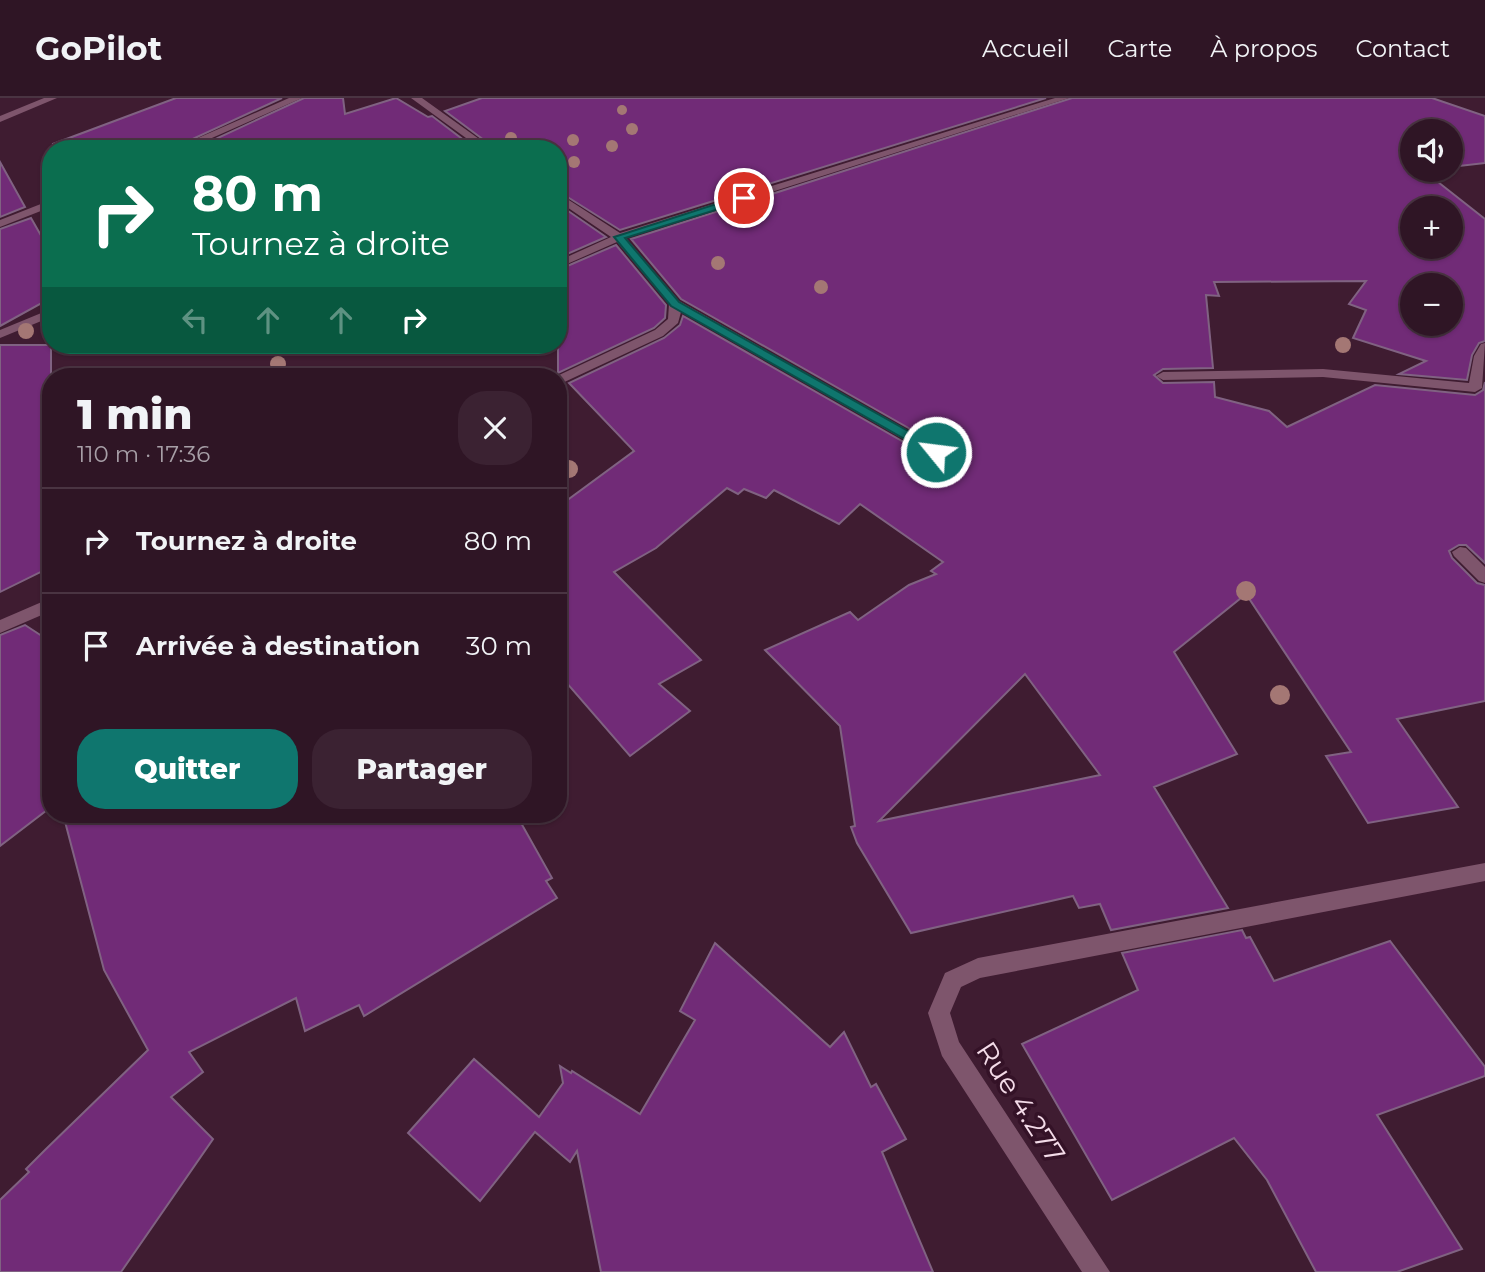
<!DOCTYPE html>
<html lang="fr">
<head>
<meta charset="utf-8">
<style>
	body { margin:0; font-family:Montserrat,sans-serif; background:#3b2232; color:#f1f3f6; height:100vh; display:flex; flex-direction:column; font-size:26px; white-space:nowrap }
	* { box-sizing:border-box; margin:0 }
	p { font-size:23px; color:#a79fa7 }
	.icon { flex:none; width:38px; height:38px; fill:none; stroke:currentColor; stroke-width:2; stroke-linecap:round; stroke-linejoin:round }
	.map { position:relative; flex:1; overflow:hidden }
	.sheet { position:absolute; left:42px; top:270px; width:525px; height:455px; display:flex; flex-direction:column; background:#2f1525; border-radius:28px; box-shadow:0 2px 5px #0004,0 0 0 2px #4a3442 }
	.sheet>* { flex:none }
	.hud { position:absolute; left:42px; top:42px; width:525px; height:214px; border-radius:28px; box-shadow:0 2px 5px #0004,0 0 0 2px #4a3442; background:#0b6e4f; color:#fff; overflow:hidden }
	.controls { position:absolute; left:1400px; top:21px; display:grid; gap:14px }
	.controls a { display:grid; place-items:center; width:63px; height:63px; border-radius:50%; background:#2f1525; box-shadow:0 2px 5px #0004,0 0 0 2px #4a3442; font-size:35px }
	.pin { position:absolute; display:grid; place-items:center; width:60px; height:60px; color:#fff; margin:-30px; border:4px solid #fff; border-radius:50%; box-shadow:0 2px 7px #0007 }
	.me { position:absolute; width:77px; margin:-38px; rotate:299deg; stroke-linejoin:round; filter:drop-shadow(0 0 5px #0008) }
	.turn { display:flex; align-items:center; gap:24px; height:147px; padding:0 35px; font-size:32px }
	.turn .icon { width:91px; height:91px; stroke-width:2.5 }
	.turn b { display:block; font-size:49px; line-height:60px }
	.lanes { display:flex; align-items:center; height:66px; padding:0 35px; background:#0003; justify-content:center; gap:35px; direction:ltr }
	.lanes .off { opacity:.35 }
	.round { display:grid; place-items:center; flex:none; width:74px; height:74px; border-radius:28px; background:#3b2232 }
	.summary { display:flex; align-items:center; justify-content:space-between; height:119px; padding:0 35px }
	h1 { font-size:42px; font-weight:800; line-height:52px }
	.button { display:flex; gap:14px; margin-top:auto; padding:14px 35px }
	.button a { flex:1; height:80px; border-radius:28px; background:#0f766e; color:#fff; font-size:28px; font-weight:800; line-height:80px; text-align:center }
	.button a+a { background:#3b2232; color:#f1f3f6 }
	ul { padding:0; list-style:none }
	li { display:flex; align-items:center; gap:21px; height:105px; padding:0 35px; border-top:2px solid #4a3442 }
	li div { flex:1 }
	li b { display:block; font-size:26px }
	li em { font-style:normal }
	header { display:flex; align-items:center; gap:42px; box-sizing:border-box; height:98px; padding:0 35px; background:#2f1525; border-bottom:2px solid #4a3442 }
	header strong { font-size:33px }
	nav { display:flex; gap:38px; margin-inline-start:auto; font-size:24px }
	.map>svg:first-child { display:block }
	.building { fill:#712b77; stroke:#806282; stroke-width:2; fill-rule:evenodd }
	.lines { fill:none; stroke-linecap:round; stroke-linejoin:round }
	.minor { fill:#7e556c; fill-rule:evenodd }
	.tree { fill:#a47774 }
	.route { fill:#0f766e; stroke:#0a4d48; stroke-width:2 }
	.labels { text-anchor:middle; dominant-baseline:central; stroke-width:7; stroke-linejoin:round; paint-order:stroke }
	.near-street-label { font-size:28px; fill:#f3dbe8; stroke:#341227 }
</style>
</head>
<body>
<header>
<strong>GoPilot</strong>
<nav><a>Accueil</a><a>Carte</a><a>À propos</a><a>Contact</a></nav>
</header>
<div class="map">
<svg width="1485" height="1174" viewBox="0 0 1485 1174">
	<rect width="100%" height="100%" fill="#3f1c31"/>
	<!-- building -->
	<g class="building">
		<polygon points="176,0 282,0 171,51 54,51 53,46"/>
		<polygon points="304,0 343,0 345,16 396,0 428,19 432,18 461,40 442,51 194,51"/>
		<polygon points="482,0 1046,0 620,132 558,93 558,51 496,51 445,13"/>
		<path d="M 1072,0 L 1432,0 L 1485,18 L 1485,65 L 1451,69 L 1451,33 L 1412,33 L 1412,72 L 1432,72 L 1424,73 L 1485,121 L 1485,243 L 1479,245 L 1472,257 L 1467,282 L 1399,276 L 1426,263 L 1353,240 L 1366,212 L 1349,206 L 1366,183 L 1214,184 L 1219,198 L 1206,197 L 1213,270 L 1163,271 L 1154,277 L 1163,285 L 1214,284 L 1215,299 L 1269,313 L 1287,329 L 1375,287 L 1475,297 L 1483,292 L 1485,284 L 1485,465 L 1466,447 L 1459,447 L 1449,453 L 1452,460 L 1477,485 L 1485,487 L 1485,603 L 1397,621 L 1458,709 L 1368,725 L 1326,658 L 1351,654 L 1246,496 L 1174,554 L 1237,656 L 1154,689 L 1228,810 L 1111,832 L 1100,806 L 1079,810 L 1073,798 L 911,835 L 857,745 L 851,729 L 855,728 L 840,628 L 765,552 L 850,514 L 858,522 L 909,487 L 936,476 L 931,473 L 943,464 L 860,406 L 839,426 L 774,392 L 766,400 L 744,391 L 738,396 L 727,390 L 656,450 L 614,474 L 701,562 L 659,586 L 690,613 L 630,658 L 558,575 L 558,409 L 634,353 L 569,285 L 664,240 L 680,227 L 683,218 L 930,359 L 943,359 L 942,349 L 681,201 L 631,141 ZM 1412,110 L 1451,110 L 1451,149 L 1412,149 ZM 1412,187 L 1451,187 L 1451,226 L 1412,226 ZM 1025,576 L 1100,677 L 879,723 Z"/>
		<polygon points="0,64 25,109 0,119"/>
		<polygon points="558,106 606,139 558,160"/>
		<polygon points="31,120 51,155 51,200 0,228 0,131"/>
		<polygon points="616,147 666,207 665,220 654,230 558,275 558,172"/>
		<polygon points="0,247 51,247 51,469 0,494"/>
		<polygon points="25,527 51,544 51,709 0,748 0,537"/>
		<polygon points="63,716 516,716 552,780 546,783 557,800 364,918 359,907 305,933 296,900 189,954 203,974 171,999 213,1041 121,1174 0,1174 0,1102 29,1074 26,1071 45,1052 148,952 104,872"/>
		<polygon points="1242,832 1246,840 1250,839 1274,883 1390,843 1485,969 1485,978 1377,1017 1462,1151 1397,1174 1316,1174 1267,1082 1234,1040 1112,1102 1022,946 1138,892 1122,855"/>
		<polygon points="715,845 830,949 844,934 871,989 876,986 906,1041 882,1054 933,1174 601,1174 577,1053 570,1064 535,1034 480,1103 408,1035 474,961 539,1019 563,985 560,968 571,975 572,973 640,1016 695,922 680,913"/>
	</g>
	<g class="lines">
		<!-- minor -->
		<g class="minor">
			<polygon points="44,0 57,0 0,24 0,18"/>
			<polygon points="289,0 302,0 187,51 173,51"/>
			<polygon points="411,0 422,0 493,51 481,51 473,45 458,51 444,51 466,40"/>
			<polygon points="1055,0 1069,0 626,140 679,203 941,351 941,357 931,357 681,214 678,225 663,238 558,287 557,278 655,232 668,221 669,206 617,144 558,170 558,163 611,139 558,103 558,95 620,135"/>
			<polygon points="51,102 51,109 0,129 0,122"/>
			<polygon points="51,211 51,219 0,240 0,232"/>
			<polygon points="1485,245 1482,290 1475,294 1323,279 1163,282 1156,278 1163,274 1323,271 1469,285 1474,258 1481,246"/>
			<polygon points="1460,449 1466,450 1485,469 1485,485 1479,483 1454,458 1452,454"/>
			<polygon points="51,500 51,513 0,535 0,522"/>
			<polygon points="1485,765 1485,783 980,880 961,889 950,915 959,944 1110,1174 1082,1174 942,958 928,915 945,875 978,860"/>
		</g>
	</g>
	<!-- trees -->
	<g class="tree">
		<circle cx="622" cy="12" r="5"/>
		<circle cx="632" cy="31" r="6"/>
		<circle cx="511" cy="40" r="6"/>
		<circle cx="573" cy="42" r="6"/>
		<circle cx="612" cy="48" r="6"/>
		<circle cx="574" cy="64" r="6"/>
		<circle cx="718" cy="165" r="7"/>
		<circle cx="821" cy="189" r="7"/>
		<circle cx="26" cy="233" r="8"/>
		<circle cx="1343" cy="247" r="8"/>
		<circle cx="278" cy="266" r="8"/>
		<circle cx="569" cy="371" r="9"/>
		<circle cx="1246" cy="493" r="10"/>
		<circle cx="1280" cy="597" r="10"/>
	</g>
	<!-- route -->
	<polygon class="route" points="744,97 749,100 748,102 625,140 679,204 940,351 940,356 931,356 671,208 614,139"/>
	<g class="labels">
		<!-- near-street labels -->
		<g class="near-street-label">
			<text transform="translate(1021 1004) rotate(57)">Rue 4.277</text>
		</g>
	</g>
</svg>
<div class="controls">
<a><svg class="icon" aria-label="sound" viewBox="0 0 24 24"><path d="M4 9h4l5-4v14l-5-4H4zM17 9q2 3 0 6"/></svg></a>
<a>+</a>
<a>−</a>
</div>
<div class="pin" style="left:744px;top:100px;background:#d93025"><svg class="icon" aria-label="arrive" viewBox="0 0 24 24"><path d="M6 21V4h12l-3 4 3 4H6"/></svg></div>
<svg class="me" style="left:936px;top:354px" viewBox="-20 -20 40 40"><circle r="17" fill="#0f766e" stroke="#fff" stroke-width="3"/><path d="M0-11L8 9 0 5-8 9z" fill="#fff"/></svg>
<div class="hud">
<div class="turn"><svg class="icon" aria-label="right" viewBox="0 0 24 24"><path d="M7 20v-9h11M14 6l5 5-5 5"/></svg><div><b>80 m</b>Tournez à droite</div></div>
<div class="lanes"><svg class="icon off" aria-label="left" viewBox="0 0 24 24"><path d="M17 20v-9H6M10 6l-5 5 5 5"/></svg><svg class="icon off" aria-label="ahead" viewBox="0 0 24 24"><path d="M12 20V5M6 11l6-6 6 6"/></svg><svg class="icon off" aria-label="ahead" viewBox="0 0 24 24"><path d="M12 20V5M6 11l6-6 6 6"/></svg><svg class="icon" aria-label="right" viewBox="0 0 24 24"><path d="M7 20v-9h11M14 6l5 5-5 5"/></svg></div>
</div>
<section class="sheet">
<div class="summary"><div><h1>1 min</h1><p>110 m · 17:36</p></div><a class="round"><svg class="icon" aria-label="close" viewBox="0 0 24 24"><path d="M6 6l12 12M18 6L6 18"/></svg></a></div>
<ul>
<li><svg class="icon" aria-label="right" viewBox="0 0 24 24"><path d="M7 20v-9h11M14 6l5 5-5 5"/></svg><div><b>Tournez à droite</b></div><em>80 m</em></li>
<li><svg class="icon" aria-label="arrive" viewBox="0 0 24 24"><path d="M6 21V4h12l-3 4 3 4H6"/></svg><div><b>Arrivée à destination</b></div><em>30 m</em></li>
</ul>
<div class="button"><a>Quitter</a><a>Partager</a></div>
</section>
</div>
</body>
</html>
